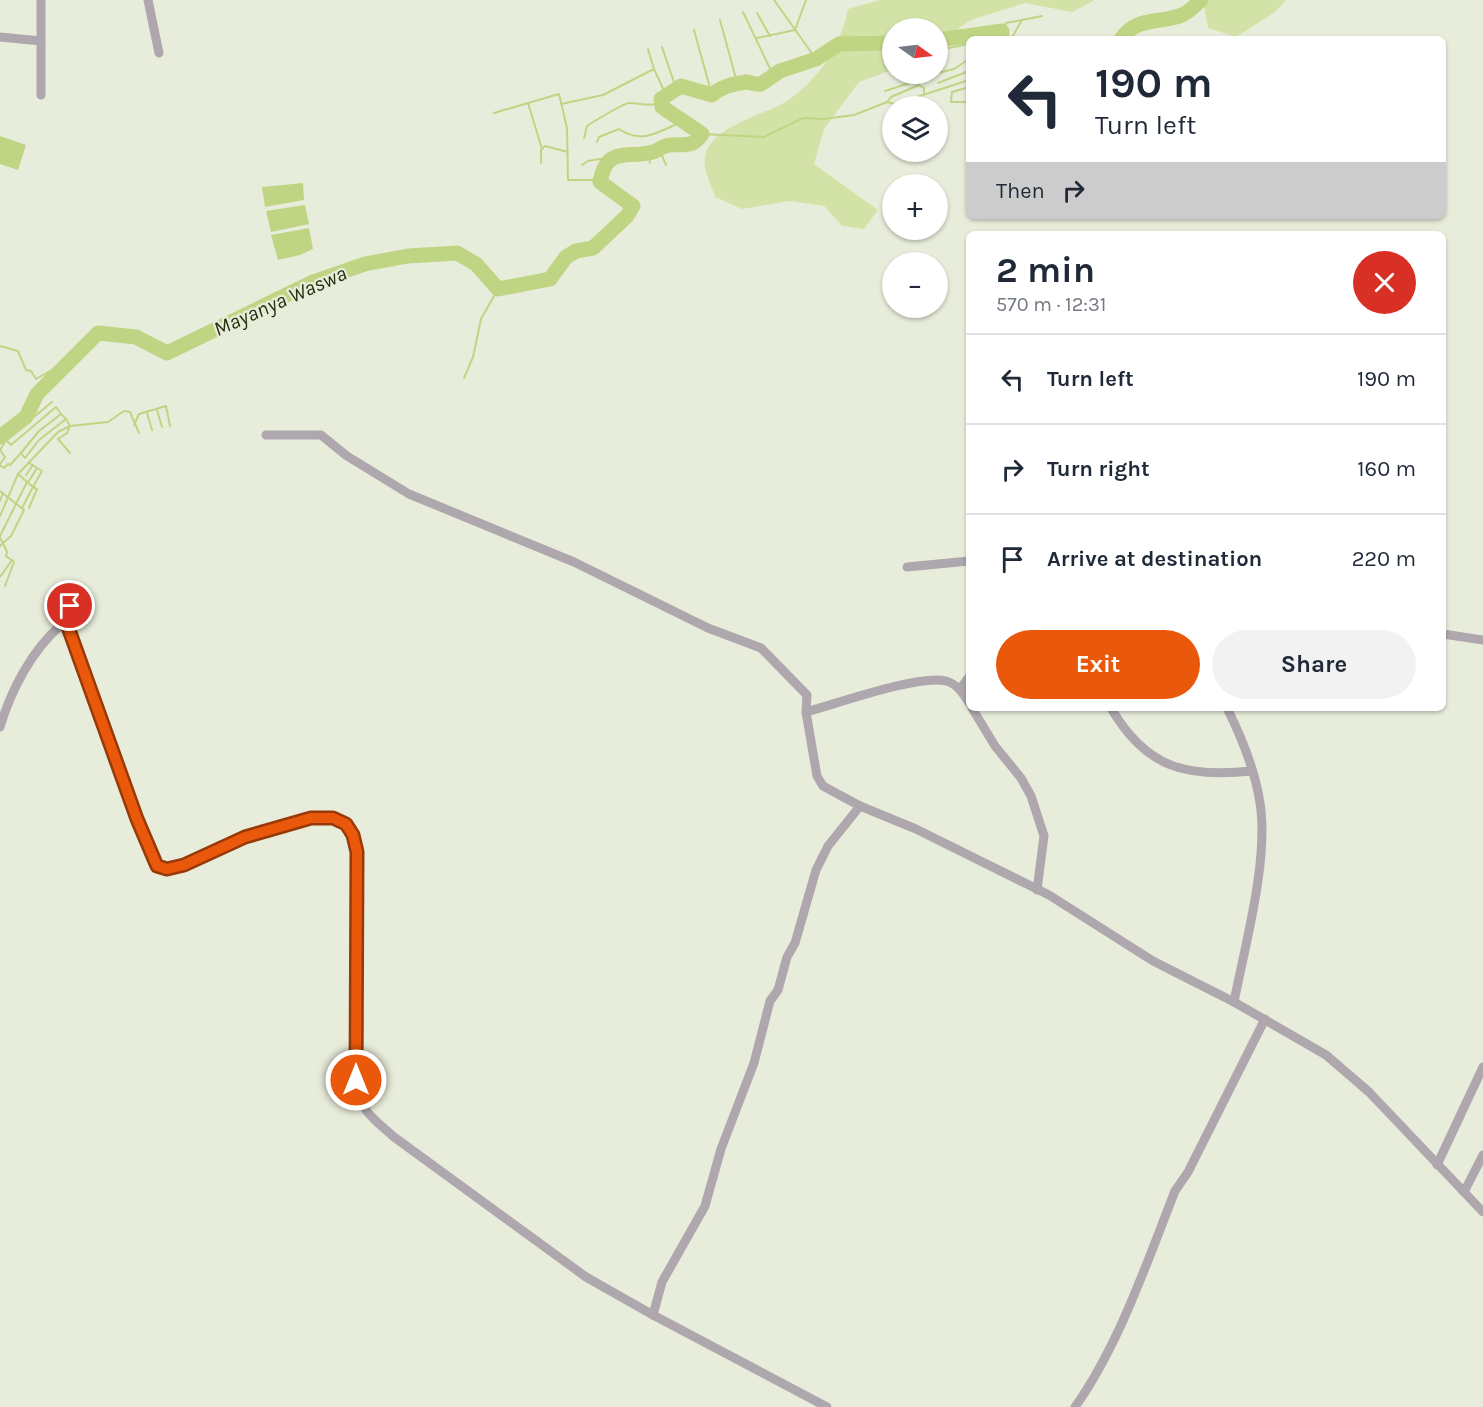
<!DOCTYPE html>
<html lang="en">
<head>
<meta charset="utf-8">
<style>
	body { margin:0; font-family:Karla,sans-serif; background:#f2f2f3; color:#1f2937; height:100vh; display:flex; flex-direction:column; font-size:22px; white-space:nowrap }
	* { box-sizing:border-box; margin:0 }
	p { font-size:20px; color:#747a83 }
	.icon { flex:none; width:33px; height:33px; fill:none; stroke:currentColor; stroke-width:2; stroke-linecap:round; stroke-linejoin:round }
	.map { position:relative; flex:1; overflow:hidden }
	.panel { position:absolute; left:966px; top:231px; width:480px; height:480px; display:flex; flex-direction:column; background:#fff; border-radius:9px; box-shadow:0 2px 4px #0004 }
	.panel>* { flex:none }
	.banner { position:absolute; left:966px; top:36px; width:480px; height:183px; border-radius:9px; box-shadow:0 2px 4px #0004; background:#fff; color:#1f2937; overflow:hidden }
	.needle { width:39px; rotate:104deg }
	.tools { position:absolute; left:882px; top:18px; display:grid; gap:12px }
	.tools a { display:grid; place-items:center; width:66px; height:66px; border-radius:50%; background:#fff; box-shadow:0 2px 4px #0004; font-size:30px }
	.pin { position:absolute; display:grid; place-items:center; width:51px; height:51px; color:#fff; margin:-26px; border:3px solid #fff; border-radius:50%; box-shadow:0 2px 6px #0007 }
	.me { position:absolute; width:66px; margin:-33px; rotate:0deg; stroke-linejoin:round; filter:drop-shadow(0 0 4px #0008) }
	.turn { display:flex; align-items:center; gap:21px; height:126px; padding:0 30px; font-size:27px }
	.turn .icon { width:78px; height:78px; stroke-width:2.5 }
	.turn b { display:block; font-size:42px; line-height:51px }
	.then { display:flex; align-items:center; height:57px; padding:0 30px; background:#0003; gap:12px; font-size:22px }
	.round { display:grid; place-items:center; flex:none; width:63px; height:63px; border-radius:32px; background:#f2f2f3 }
	.head { display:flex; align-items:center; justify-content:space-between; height:102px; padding:0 30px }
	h1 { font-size:36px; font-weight:700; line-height:45px }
	.primary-button { display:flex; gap:12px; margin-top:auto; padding:12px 30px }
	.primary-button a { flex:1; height:69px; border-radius:36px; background:#ea580c; color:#fff; font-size:24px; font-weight:700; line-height:69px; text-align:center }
	.primary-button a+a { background:#f2f2f3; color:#1f2937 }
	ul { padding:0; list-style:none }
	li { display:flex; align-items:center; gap:18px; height:90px; padding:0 30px; border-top:2px solid #e0e1e3 }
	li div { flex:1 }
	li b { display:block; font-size:22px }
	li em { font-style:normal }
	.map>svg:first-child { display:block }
	.green { fill:#d3e3a8 }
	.water { fill:#c0d584 }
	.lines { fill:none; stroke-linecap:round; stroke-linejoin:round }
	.stream { stroke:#c0d584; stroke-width:2 }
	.river { stroke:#c0d584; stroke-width:15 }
	.street { stroke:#aea8ae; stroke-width:9 }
	.route-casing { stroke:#983908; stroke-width:15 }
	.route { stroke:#ea580c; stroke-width:10 }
	.labels { text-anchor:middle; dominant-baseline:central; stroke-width:4.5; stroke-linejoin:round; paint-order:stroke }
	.water-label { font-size:21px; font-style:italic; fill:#28300d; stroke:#e8eddb }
</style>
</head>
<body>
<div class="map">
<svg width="1483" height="1407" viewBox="0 0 1483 1407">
	<rect width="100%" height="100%" fill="#e8eddb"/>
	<!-- green -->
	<g class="green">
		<path d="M 880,0 L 1095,0 L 1072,12 L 1025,3 L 971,20 L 938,42 L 938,28 L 892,28 L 892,70 L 859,82 L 824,129 L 814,164 L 878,210 L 864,229 L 842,226 L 824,206 L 789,201 L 742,209 L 715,197 C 712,187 706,176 705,166 C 700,126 767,116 790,99 C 821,76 840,47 848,9 Z"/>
		<polygon points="1203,0 1286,0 1275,12 1236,37 1208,28"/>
	</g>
	<!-- water -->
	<g class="water">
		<polygon points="0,136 26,145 18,170 0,164"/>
		<polygon points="303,183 304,200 265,207 262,187"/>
		<polygon points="305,205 309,224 271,232 266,211"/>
		<polygon points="309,228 313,249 300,255 278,260 271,235"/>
	</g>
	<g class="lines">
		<!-- stream -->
		<g class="stream">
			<polyline points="774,0 816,59"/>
			<polyline points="743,12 774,77"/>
			<polyline points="757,13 770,36"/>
			<polyline points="720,20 738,86"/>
			<polyline points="694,30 712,95"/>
			<polyline points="1002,31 1006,23 1022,20"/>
			<polyline points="757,38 795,30 806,0"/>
			<polyline points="991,39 997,37 997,39"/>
			<polyline points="1011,39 1022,20 1042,16"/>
			<polyline points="662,47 676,88"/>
			<polyline points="648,49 654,69"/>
			<polyline points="938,50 969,44"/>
			<polyline points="938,73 954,69 969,59"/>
			<polyline points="938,83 969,71"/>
			<polyline points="969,87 952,92 951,102 969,102"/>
			<polyline points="885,91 937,74"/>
			<polyline points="887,102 891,97 919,85 924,88 924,93"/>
			<polyline points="528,103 542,149"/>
			<polyline points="561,104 603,95 654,69 666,95"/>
			<polyline points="494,113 559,94 567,128 568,180 592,180 601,176"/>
			<polyline points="702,134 764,137 803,118 823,119 854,115 887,102 895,104 969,80"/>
			<path d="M 584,138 L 587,126 C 593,122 624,103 629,103 C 640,103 650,107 662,103"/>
			<path d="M 597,142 L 599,137 L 619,129 C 642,145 660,131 681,122"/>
			<polyline points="665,146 662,156 666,165"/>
			<polyline points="649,152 650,163"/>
			<polyline points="541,163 541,150 545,146 568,152"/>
			<polyline points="582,165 588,161 612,157"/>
			<polyline points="0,346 18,351 26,370 31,371 36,379 52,370 58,371"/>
			<polyline points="464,378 473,357 481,319 498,289"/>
			<polyline points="157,410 162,427"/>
			<polyline points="147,413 152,430"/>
			<polyline points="134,425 139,414 166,406 170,426"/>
			<polyline points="6,440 52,402"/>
			<polyline points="21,453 39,431 61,414 66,419"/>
			<polyline points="0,464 5,457 0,450 6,440 11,445 56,407 61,414"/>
			<polyline points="0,465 4,468 8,464 10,465 21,453 25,458 39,440 66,419 70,426 67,433 58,439 70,453"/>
			<polyline points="18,474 33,487 42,471 29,463"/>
			<polyline points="26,475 33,465"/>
			<polyline points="29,481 37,468"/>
			<polyline points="0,491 24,510 11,536 3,543 7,552 6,556 14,562 5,586"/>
			<polyline points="0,501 3,493"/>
			<polyline points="22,508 33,487 37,489 29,508"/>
			<polyline points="0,516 18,474 58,432 70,426 108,422 124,411 130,412 139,433"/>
			<polyline points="0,536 27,482"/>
			<polyline points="0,538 3,543 0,546"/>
			<polyline points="0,577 12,560"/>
		</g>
		<!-- river -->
		<g class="river">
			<path d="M 1121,39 C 1137,16 1159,24 1182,15 C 1189,12 1196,5 1201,0"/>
			<polyline points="938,40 1002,31 1002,39"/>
			<path d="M 0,437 L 26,417 L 37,394 L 98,333 L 136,337 L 167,353 L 313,282 L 365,264 L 408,256 L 457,253 L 476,264 L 498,289 L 550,279 L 566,257 L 576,251 L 593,248 L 627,216 L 633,206 L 600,182 C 607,145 627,159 653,152 C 659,150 664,145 670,145 C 685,144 693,148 702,134 L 662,107 L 661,99 L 681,86 L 712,95 C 722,86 734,84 746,82 C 750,82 755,85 761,84 L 780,71 L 816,59 L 839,44 L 892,43"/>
		</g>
		<!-- street -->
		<g class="street">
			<polyline points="41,0 41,95"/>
			<polyline points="148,0 159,53"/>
			<polyline points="0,37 41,41"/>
			<polyline points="266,435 321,435 347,456 409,494 574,562 708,628 761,648 807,695 806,712 817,776 823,786 860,806 916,829 1049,895 1153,961 1234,1002 1326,1055 1369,1092 1483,1212"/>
			<polyline points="907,567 969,561"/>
			<polygon points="70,606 75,611 68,627 61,625 66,610"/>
			<path d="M 68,627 L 137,819 L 157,866 L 167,869 L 184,865 L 245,837 L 311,818 L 333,818 L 346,824 L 353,835 L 357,852 L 356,1080 C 360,1112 372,1117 394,1137 L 586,1277 L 653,1315"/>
			<polyline points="1443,634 1483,640"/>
			<polyline points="960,689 969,677"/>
			<polyline points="972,708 995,746 1021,778 1031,796 1044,836 1037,890"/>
			<path d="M 1111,708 C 1146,768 1186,778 1252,771"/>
			<path d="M 1227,708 C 1242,738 1255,770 1260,803 C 1269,860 1245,945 1234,1002"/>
			<path d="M 806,712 C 836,704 920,674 946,681 C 957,684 963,693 969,703"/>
			<path d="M 0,727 C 11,690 32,650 61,625"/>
			<polyline points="1437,1165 1483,1067"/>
			<polyline points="1464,1192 1483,1155"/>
			<polyline points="827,1407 653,1315 662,1282 705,1206 721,1149 754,1063 770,1001 778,990 787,957 795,943 816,870 828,846 860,806"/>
			<path d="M 1075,1407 C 1119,1345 1147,1262 1175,1191 L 1188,1172 L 1265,1019"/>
		</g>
	</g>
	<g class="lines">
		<!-- route casing -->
		<g class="route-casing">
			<polyline id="route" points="70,606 75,611 68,627 137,819 157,866 167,869 184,865 245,837 311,818 333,818 346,824 353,835 357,852 356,1080"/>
		</g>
		<!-- route -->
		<use href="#route" class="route"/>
	</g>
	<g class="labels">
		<!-- water labels -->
		<g class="water-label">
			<text transform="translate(280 301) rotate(-24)">Mayanya Waswa</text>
		</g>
	</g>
</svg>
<div class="tools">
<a><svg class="needle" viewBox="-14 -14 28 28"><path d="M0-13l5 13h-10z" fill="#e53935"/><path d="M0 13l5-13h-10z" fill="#747a83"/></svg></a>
<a><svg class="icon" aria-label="layers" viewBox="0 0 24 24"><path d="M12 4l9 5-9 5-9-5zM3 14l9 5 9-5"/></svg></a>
<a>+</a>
<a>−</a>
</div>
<div class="pin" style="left:70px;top:606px;background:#d93025"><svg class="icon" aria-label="arrive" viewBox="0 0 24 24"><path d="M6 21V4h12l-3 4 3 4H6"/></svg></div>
<svg class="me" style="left:356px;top:1080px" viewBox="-20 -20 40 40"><circle r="17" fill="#ea580c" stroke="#fff" stroke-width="3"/><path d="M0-11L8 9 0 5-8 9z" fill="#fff"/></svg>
<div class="banner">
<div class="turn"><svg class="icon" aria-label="left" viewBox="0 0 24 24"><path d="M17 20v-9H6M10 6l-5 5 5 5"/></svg><div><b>190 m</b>Turn left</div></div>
<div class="then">Then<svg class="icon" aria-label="right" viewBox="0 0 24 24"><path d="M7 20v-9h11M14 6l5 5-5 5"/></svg></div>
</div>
<section class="panel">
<div class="head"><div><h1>2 min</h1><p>570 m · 12:31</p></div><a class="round" style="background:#d93025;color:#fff"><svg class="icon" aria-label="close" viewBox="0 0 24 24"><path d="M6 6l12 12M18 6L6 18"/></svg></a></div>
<ul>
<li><svg class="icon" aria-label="left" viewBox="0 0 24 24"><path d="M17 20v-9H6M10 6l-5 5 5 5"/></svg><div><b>Turn left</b></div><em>190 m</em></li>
<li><svg class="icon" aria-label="right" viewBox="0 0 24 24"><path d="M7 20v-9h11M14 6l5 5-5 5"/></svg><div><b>Turn right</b></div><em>160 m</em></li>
<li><svg class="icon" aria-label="arrive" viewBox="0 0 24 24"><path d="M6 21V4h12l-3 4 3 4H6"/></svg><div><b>Arrive at destination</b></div><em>220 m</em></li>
</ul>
<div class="primary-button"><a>Exit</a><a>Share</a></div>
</section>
</div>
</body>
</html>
